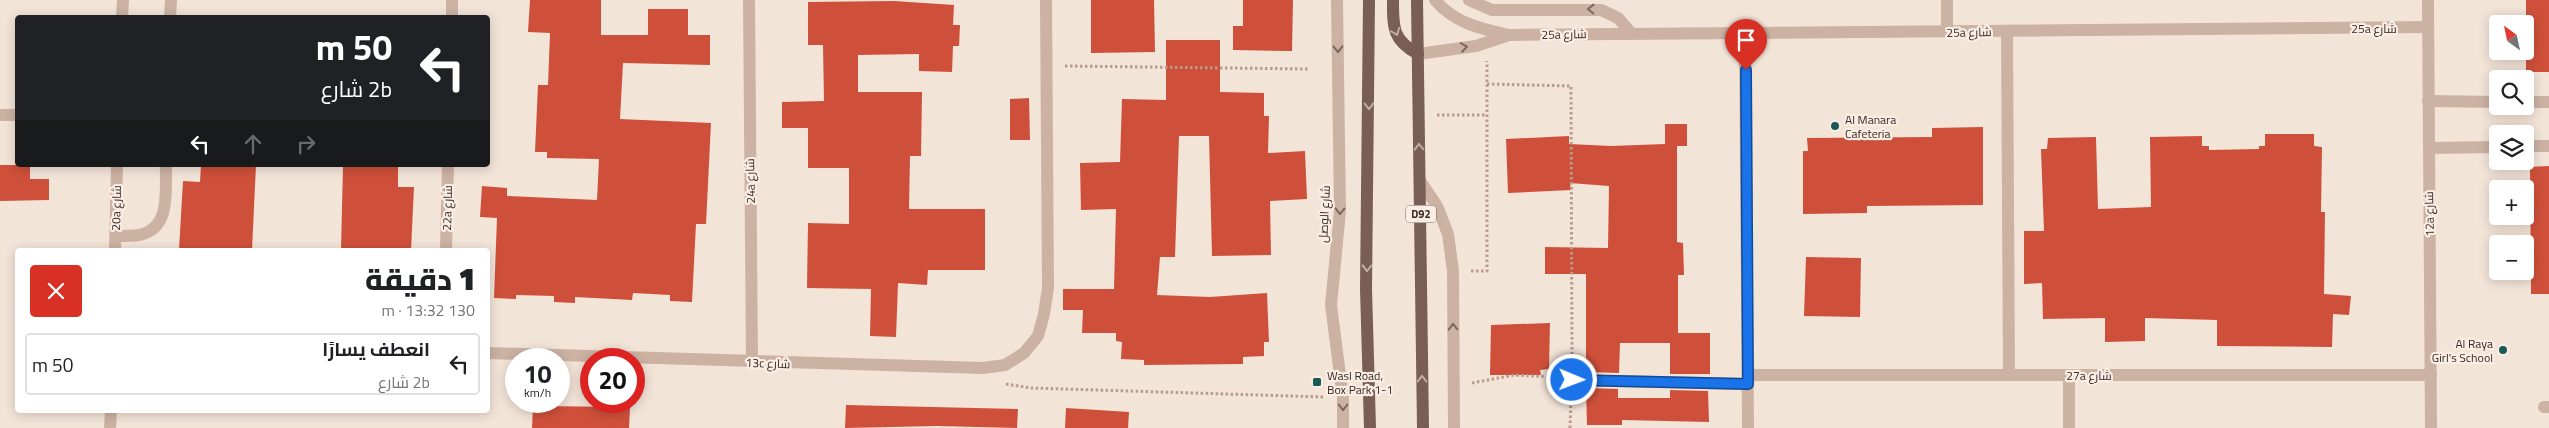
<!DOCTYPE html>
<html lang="ar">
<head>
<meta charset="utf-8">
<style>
	body { margin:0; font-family:"Titillium Web",Cairo,sans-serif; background:#f6f6f6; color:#202124; direction:rtl; height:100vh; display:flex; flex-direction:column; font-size:19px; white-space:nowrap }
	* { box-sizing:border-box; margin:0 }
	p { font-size:16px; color:#757577 }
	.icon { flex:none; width:28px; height:28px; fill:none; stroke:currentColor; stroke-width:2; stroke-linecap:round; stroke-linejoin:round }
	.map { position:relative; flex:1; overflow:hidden; direction:ltr }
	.side { position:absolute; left:15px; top:248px; width:475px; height:165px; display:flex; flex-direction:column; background:#fff; border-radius:5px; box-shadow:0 2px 12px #0003; direction:rtl }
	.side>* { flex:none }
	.guide { position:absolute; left:15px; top:15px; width:475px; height:152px; border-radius:5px; box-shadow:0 2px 12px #0003; direction:rtl; background:#202124; color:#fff; overflow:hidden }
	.needle { width:32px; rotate:327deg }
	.buttons { position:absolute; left:2489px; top:15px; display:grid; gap:10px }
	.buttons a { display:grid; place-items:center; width:45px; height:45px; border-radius:5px; background:#fff; box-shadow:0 2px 12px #0003; font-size:25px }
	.speed { position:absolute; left:505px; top:348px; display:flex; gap:10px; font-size:25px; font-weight:700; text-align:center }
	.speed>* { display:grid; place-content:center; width:65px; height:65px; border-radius:50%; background:#fff; box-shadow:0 2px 12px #0003; line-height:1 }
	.speed small { font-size:12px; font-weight:400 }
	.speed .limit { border:8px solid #d22; background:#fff; color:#111 }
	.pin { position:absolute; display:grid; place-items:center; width:42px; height:42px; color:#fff; margin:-51px -21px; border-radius:50% 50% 50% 0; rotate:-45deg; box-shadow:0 0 5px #0007 }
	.pin .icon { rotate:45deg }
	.me { position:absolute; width:55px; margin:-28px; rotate:91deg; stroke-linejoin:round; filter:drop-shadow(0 0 4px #0008) }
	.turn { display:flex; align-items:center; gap:18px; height:105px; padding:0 15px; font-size:22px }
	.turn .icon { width:65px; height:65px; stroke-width:2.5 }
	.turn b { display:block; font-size:35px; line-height:42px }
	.lanes { display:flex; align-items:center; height:48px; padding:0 15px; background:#0003; justify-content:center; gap:25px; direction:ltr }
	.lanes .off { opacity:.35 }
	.round { display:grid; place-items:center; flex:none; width:52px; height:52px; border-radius:5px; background:#f6f6f6 }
	.head { display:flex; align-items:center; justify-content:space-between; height:85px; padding:0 15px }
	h1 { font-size:30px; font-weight:800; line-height:38px }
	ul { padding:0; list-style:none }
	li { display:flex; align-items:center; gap:15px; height:62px; margin:0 10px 8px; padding:0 5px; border:2px solid #e0e0e0; border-radius:5px }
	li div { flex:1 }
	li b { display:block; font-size:19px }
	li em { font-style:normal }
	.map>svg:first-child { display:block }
	.building { fill:#cf503a }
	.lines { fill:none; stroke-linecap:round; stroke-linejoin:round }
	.path { stroke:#b79b8d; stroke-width:3; stroke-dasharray:2.5 2.5; stroke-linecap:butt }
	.minor { stroke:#ccb2a3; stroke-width:12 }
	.major { stroke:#795e55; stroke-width:12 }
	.oneway { stroke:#7a675e }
	.oneway2 { stroke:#c0ada4 }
	.route-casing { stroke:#114b97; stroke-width:12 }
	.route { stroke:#1a73e8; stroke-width:9 }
	.poi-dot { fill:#185a58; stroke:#faeee4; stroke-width:2 }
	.labels { text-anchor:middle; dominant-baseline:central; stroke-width:4.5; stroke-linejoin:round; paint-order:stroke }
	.shield { fill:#faeee4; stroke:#71645f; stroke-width:1 }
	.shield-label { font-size:11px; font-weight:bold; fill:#362926 }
	.street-label { font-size:12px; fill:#362926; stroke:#faeee4 }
	.poi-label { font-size:12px; fill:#362926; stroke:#faeee4; text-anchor:start }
</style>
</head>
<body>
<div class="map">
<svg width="2549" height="428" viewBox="0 0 2549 428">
	<rect width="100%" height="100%" fill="#f3e4d8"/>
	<!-- building -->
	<g class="building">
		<polygon points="530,0 601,0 601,35 648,35 648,9 688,9 688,35 710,35 710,65 623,63 620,119 711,123 706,224 696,224 692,302 670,301 670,295 633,293 632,300 575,297 575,303 554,302 554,296 516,295 516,299 494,298 497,218 480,217 482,186 507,188 507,196 597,200 599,159 547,158 547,152 535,152 538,85 548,85 550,33 528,32"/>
		<polygon points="1091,0 1154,0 1155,52 1091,53"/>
		<polygon points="1243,0 1293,0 1292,51 1233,50 1233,26 1243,26"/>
		<rect x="2526" y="0" width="23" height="72"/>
		<polygon points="894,1 954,5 953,25 960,25 959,46 953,46 952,72 919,71 919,54 858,55 858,92 922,92 921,156 910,156 909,209 985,209 985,270 928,270 927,285 898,283 896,337 870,336 871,289 807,288 808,223 849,224 849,168 808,168 808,128 782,128 782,102 824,101 823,45 808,45 808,2"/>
		<polygon points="1166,40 1220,40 1220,92 1264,93 1264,116 1269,116 1268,153 1305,151 1307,199 1270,201 1271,255 1212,256 1209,136 1179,136 1175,257 1160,257 1157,295 1210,297 1267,293 1269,342 1264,342 1264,356 1243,357 1243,364 1144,365 1144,360 1121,359 1122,342 1116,341 1116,333 1082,333 1083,310 1063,310 1063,289 1114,289 1116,209 1081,210 1080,163 1120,162 1122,99 1166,100"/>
		<polygon points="1029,98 1030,140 1010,140 1010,99"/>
		<polygon points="1665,124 1687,124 1687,146 1677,146 1677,242 1683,243 1684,275 1678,275 1678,333 1710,333 1710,374 1670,374 1670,343 1620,343 1619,373 1586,372 1586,274 1545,274 1545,247 1608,248 1609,186 1570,183 1571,190 1508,193 1506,139 1569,136 1569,144 1611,146 1665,144"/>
		<polygon points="1983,127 1983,205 1867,206 1867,213 1803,214 1803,151 1808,151 1807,138 1932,137 1932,128"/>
		<polygon points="2265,134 2314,134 2314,146 2322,147 2321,212 2325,212 2324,294 2351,296 2349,315 2333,314 2332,347 2217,346 2217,320 2145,318 2145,341 2105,342 2105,318 2043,319 2042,283 2024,284 2024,231 2044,231 2041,149 2047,149 2048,138 2096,137 2098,209 2151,207 2150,137 2202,136 2202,146 2209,146 2209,150 2259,149 2259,146 2265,146"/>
		<polygon points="0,165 30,165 30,179 49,179 49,200 0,201"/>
		<polygon points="201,165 256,165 252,250 179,250 183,181 200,182"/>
		<polygon points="364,165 398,165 398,187 414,187 411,250 341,250 343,166"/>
		<polygon points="2549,166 2549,294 2531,294 2530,167"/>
		<polygon points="1806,257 1861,258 1860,317 1804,316"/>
		<polygon points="1550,323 1549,369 1540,370 1541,375 1490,375 1491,325"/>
		<polygon points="1586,388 1618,389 1618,398 1670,398 1670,390 1708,391 1709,422 1622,420 1622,425 1587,425"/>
		<polygon points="846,405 1018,409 1017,428 937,426 845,428"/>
		<polygon points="533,406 630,407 629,428 532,428"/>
		<polygon points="1066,408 1129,412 1128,428 1065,428"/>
	</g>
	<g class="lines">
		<!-- path -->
		<g class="path">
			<polyline points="1065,66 1309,69"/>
			<polyline points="1487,84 1571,86 1572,361"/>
			<polyline points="1437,115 1487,115"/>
			<polyline points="1471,271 1487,271 1487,61"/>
			<polyline points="1472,383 1514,375 1554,377"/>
			<polyline points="1006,384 1031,388 1324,397"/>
			<polyline points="1570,428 1571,397"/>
		</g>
		<!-- minor -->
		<g class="minor">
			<polyline points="749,0 752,363"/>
			<polyline points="1337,0 1340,211 1331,305 1343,398 1343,428"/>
			<path d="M 1435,0 C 1454,23 1481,29 1509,35 L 2428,27"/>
			<polyline points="1469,0 1492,10 1601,10 1618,18 1631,33"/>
			<polyline points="1947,0 1947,32"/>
			<polyline points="2428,0 2431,428"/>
			<polyline points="122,18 123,0"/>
			<polyline points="170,18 171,0"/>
			<polyline points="452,18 452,0"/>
			<polyline points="2007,31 2009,375"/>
			<polyline points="1745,32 1748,428"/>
			<polyline points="1418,54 1476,46 1509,35"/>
			<polyline points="2428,101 2498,102"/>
			<polyline points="2525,102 2549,102"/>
			<polyline points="0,115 18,115"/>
			<polyline points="2525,146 2549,146"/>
			<polyline points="2429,148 2498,147"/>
			<polyline points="1421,182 1437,206 1448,234 1453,271 1454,428"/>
			<path d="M 116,236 C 123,236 132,236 139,235 C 172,229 165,189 166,165"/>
			<polyline points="115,250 117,165"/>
			<polyline points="446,250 448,165"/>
			<polyline points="488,353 983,368 1005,365 1024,353 1038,336 1044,314 1048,288 1046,0"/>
			<polyline points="1748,375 2431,375"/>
			<polyline points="2069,375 2069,428"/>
			<polyline points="1572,380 1747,384"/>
			<polyline points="2544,407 2549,407"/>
			<polyline points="110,428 111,410"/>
		</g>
		<!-- major -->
		<g class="major">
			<polyline points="1369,0 1366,289 1370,428"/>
			<path d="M 1393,0 C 1393,27 1392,40 1418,54"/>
			<polyline points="1417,0 1423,428"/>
		</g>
	</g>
	<!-- one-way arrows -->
	<defs><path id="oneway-chevron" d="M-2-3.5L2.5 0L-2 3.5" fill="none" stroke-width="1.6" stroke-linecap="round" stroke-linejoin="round" transform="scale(1.25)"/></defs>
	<g class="oneway">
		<use href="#oneway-chevron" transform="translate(1591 9) rotate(-179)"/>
		<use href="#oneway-chevron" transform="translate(1464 47) rotate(-9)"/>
		<use href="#oneway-chevron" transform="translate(1338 49) rotate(89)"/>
		<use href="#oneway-chevron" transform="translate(1340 211) rotate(91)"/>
		<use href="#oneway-chevron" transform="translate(1453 327) rotate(-91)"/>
		<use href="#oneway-chevron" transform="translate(1343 407) rotate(90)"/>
	</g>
	<g class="oneway2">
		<use href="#oneway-chevron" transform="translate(1396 32) rotate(68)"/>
		<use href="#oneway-chevron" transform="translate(1369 106) rotate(89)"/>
		<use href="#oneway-chevron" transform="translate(1419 147) rotate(-92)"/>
		<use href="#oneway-chevron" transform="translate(1367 268) rotate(91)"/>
		<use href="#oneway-chevron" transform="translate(1422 379) rotate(-90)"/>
	</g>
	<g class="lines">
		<!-- route casing -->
		<g class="route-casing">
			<polyline id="route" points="1572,380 1748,384 1746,70"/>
		</g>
		<!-- route -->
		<use href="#route" class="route"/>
	</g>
	<!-- markers -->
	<g class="poi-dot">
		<circle cx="1835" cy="126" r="5"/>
		<circle cx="2503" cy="350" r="5"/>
		<rect x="1312" y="377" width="10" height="10" rx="2.5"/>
	</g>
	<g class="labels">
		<!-- shield labels -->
		<rect class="shield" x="1406" y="205.5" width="30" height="17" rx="4"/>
		<g class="shield-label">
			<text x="1421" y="214">D92</text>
		</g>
		<!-- street labels -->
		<g class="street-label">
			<text x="2374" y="28">25a شارع</text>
			<text transform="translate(1969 32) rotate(-1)">25a شارع</text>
			<text transform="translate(1564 34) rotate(-1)">25a شارع</text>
			<text transform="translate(750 181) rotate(-91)">24a شارع</text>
			<text transform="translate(116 208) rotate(-89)">20a شارع</text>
			<text transform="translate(447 208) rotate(-89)">22a شارع</text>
			<text transform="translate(1324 214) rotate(-87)">شارع الوصل</text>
			<text transform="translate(2429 214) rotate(-91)">12a شارع</text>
			<text transform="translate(768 363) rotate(2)">13c شارع</text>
			<text x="2089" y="375">27a شارع</text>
		</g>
		<!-- poi labels -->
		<g class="poi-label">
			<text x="1845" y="119">Al Manara<tspan x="1845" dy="14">Cafeteria</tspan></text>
			<text x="2493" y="343" text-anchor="end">Al Raya<tspan x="2493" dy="14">Girl's School</tspan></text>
			<text x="1327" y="375">Wasl Road,<tspan x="1327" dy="14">Box Park 1-1</tspan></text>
		</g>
	</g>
</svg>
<div class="buttons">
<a><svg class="needle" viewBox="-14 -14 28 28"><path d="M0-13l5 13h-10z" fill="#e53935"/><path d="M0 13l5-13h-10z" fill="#757577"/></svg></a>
<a><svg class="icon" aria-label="search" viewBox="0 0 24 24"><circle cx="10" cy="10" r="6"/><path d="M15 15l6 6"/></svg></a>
<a><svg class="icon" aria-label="layers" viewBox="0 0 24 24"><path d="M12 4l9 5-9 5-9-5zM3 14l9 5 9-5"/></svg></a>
<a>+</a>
<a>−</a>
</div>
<div class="speed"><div>10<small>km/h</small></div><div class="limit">20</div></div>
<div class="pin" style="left:1746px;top:70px;background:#d93025"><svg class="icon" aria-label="arrive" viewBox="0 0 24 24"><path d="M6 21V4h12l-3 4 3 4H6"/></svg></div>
<svg class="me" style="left:1572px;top:380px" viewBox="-20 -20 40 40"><circle r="17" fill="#1a73e8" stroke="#fff" stroke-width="3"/><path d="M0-11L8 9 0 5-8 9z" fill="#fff"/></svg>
<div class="guide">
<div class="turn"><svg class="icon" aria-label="left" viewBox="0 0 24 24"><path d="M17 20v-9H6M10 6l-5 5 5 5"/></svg><div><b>50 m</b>2b شارع</div></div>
<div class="lanes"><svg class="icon" aria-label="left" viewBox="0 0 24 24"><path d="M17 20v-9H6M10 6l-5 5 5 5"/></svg><svg class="icon off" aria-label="ahead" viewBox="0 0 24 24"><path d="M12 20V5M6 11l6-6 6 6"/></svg><svg class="icon off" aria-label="right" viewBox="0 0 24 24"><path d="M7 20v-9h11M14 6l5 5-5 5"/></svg></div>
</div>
<section class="side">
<div class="head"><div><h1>1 دقيقة</h1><p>130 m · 13:32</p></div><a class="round" style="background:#d93025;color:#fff"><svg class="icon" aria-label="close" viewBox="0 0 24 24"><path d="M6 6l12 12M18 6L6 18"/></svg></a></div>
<ul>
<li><svg class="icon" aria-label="left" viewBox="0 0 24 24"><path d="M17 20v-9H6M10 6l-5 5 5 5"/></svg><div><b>انعطف يسارًا</b><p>2b شارع</p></div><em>50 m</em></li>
</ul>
</section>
</div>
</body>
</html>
